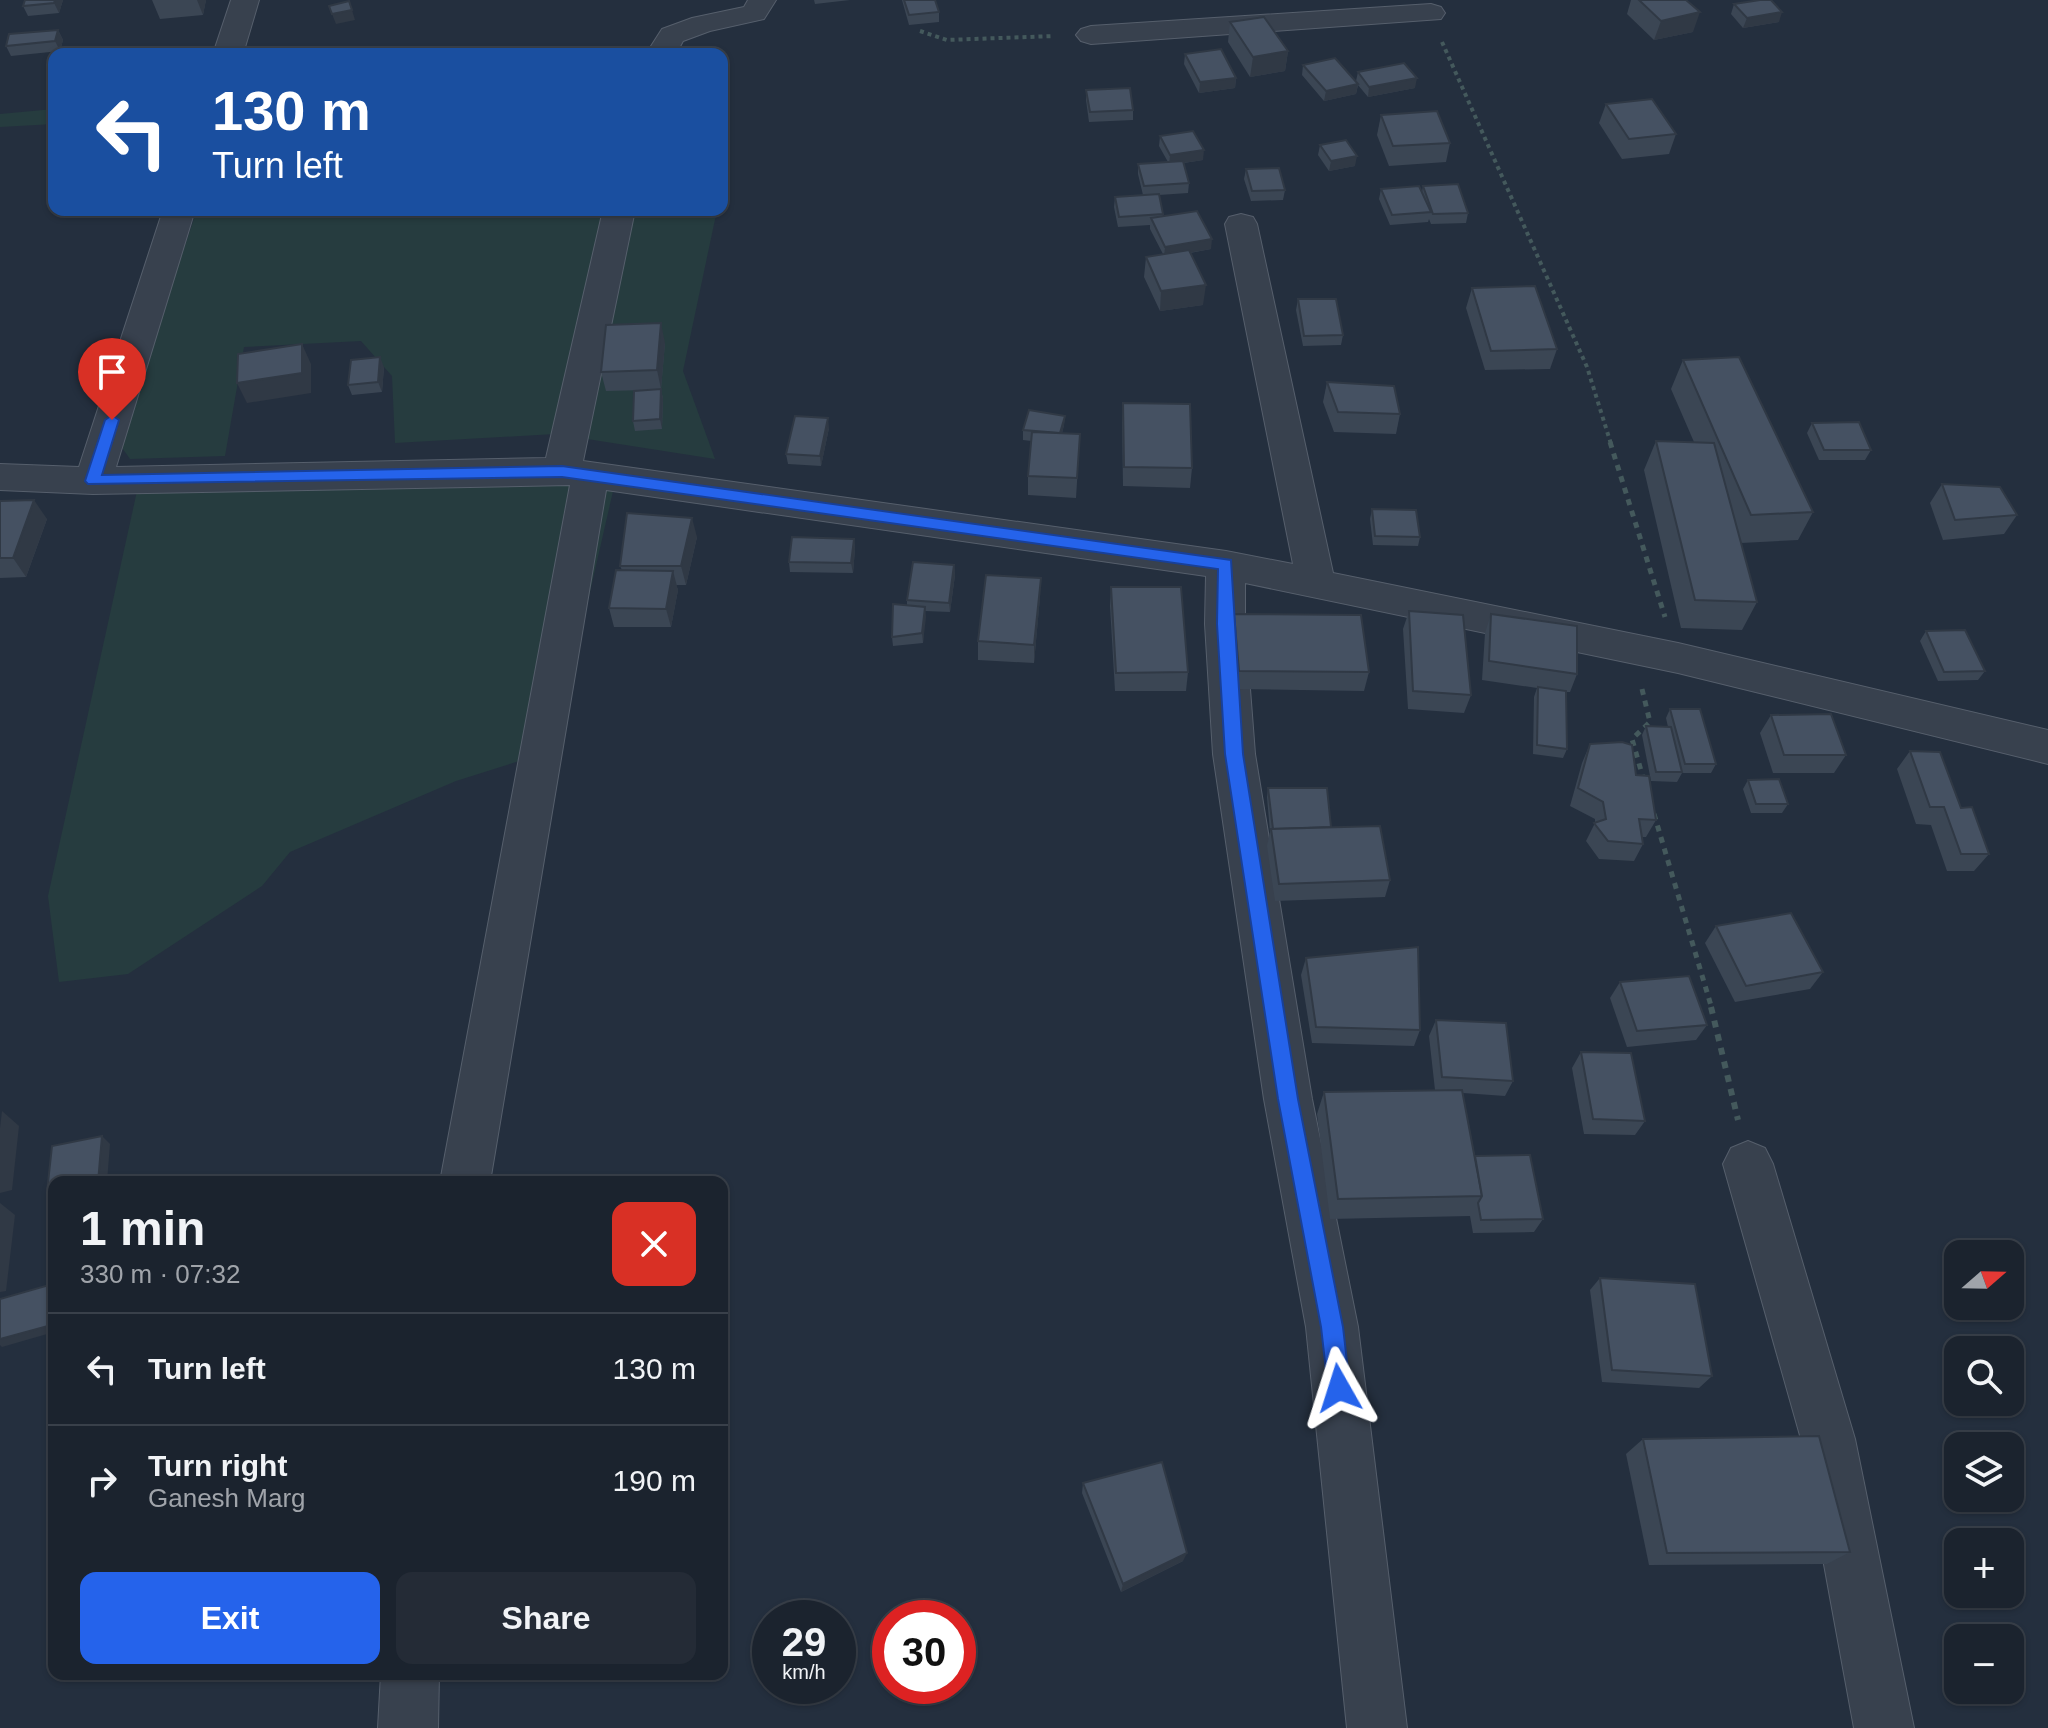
<!DOCTYPE html>
<html lang="en">
<head>
<meta charset="utf-8">
<style>
	body { margin:0; font-family:Helvetica,sans-serif; background:#242b36; color:#f1f3f6; height:100vh; display:flex; flex-direction:column; font-size:30px; white-space:nowrap }
	* { box-sizing:border-box; margin:0 }
	p { font-size:26px; color:#a0a4aa }
	.icon { flex:none; width:44px; height:44px; fill:none; stroke:currentColor; stroke-width:2; stroke-linecap:round; stroke-linejoin:round }
	.map { position:relative; flex:1; overflow:hidden }
	.side { position:absolute; left:48px; top:1176px; width:680px; height:504px; display:flex; flex-direction:column; background:#1b232e; border-radius:16px; box-shadow:0 2px 6px #0004,0 0 0 2px #39404a }
	.side>* { flex:none }
	.top-card { position:absolute; left:48px; top:48px; width:680px; height:168px; border-radius:16px; box-shadow:0 2px 6px #0004,0 0 0 2px #39404a; background:#1a4fa0; color:#fff; overflow:hidden }
	.needle { width:52px; rotate:70deg }
	.fabs { position:absolute; left:1944px; top:1240px; display:grid; gap:16px }
	.fabs a { display:grid; place-items:center; width:80px; height:80px; border-radius:16px; background:#1b232e; box-shadow:0 2px 6px #0004,0 0 0 2px #39404a; font-size:40px }
	.speed { position:absolute; left:752px; top:1600px; display:flex; gap:16px; font-size:40px; font-weight:700; text-align:center }
	.speed>* { display:grid; place-content:center; width:104px; height:104px; border-radius:50%; background:#1b232e; box-shadow:0 2px 6px #0004,0 0 0 2px #39404a; line-height:1 }
	.speed small { font-size:20px; font-weight:400 }
	.speed .limit { border:12px solid #d22; background:#fff; color:#111 }
	.pin { position:absolute; display:grid; place-items:center; width:68px; height:68px; color:#fff; margin:-82px -34px; border-radius:50% 50% 50% 0; rotate:-45deg; box-shadow:0 0 8px #0007 }
	.pin .icon { rotate:45deg }
	.me { position:absolute; width:88px; margin:-44px; rotate:354deg; stroke-linejoin:round; filter:drop-shadow(0 0 6px #0008) }
	.turn { display:flex; align-items:center; gap:28px; height:168px; padding:0 32px; font-size:36px }
	.turn .icon { width:104px; height:104px; stroke-width:2.5 }
	.turn b { display:block; font-size:56px; line-height:68px }
	.round { display:grid; place-items:center; flex:none; width:84px; height:84px; border-radius:16px; background:#242b36 }
	.head { display:flex; align-items:center; justify-content:space-between; height:136px; padding:0 32px }
	h1 { font-size:48px; font-weight:800; line-height:60px }
	.action { display:flex; gap:16px; margin-top:auto; padding:16px 32px }
	.action a { flex:1; height:92px; border-radius:16px; background:#2563eb; color:#fff; font-size:32px; font-weight:800; line-height:92px; text-align:center }
	.action a+a { background:#242b36; color:#f1f3f6 }
	ul { padding:0; list-style:none }
	li { display:flex; align-items:center; gap:24px; height:112px; padding:0 32px; border-top:2px solid #39404a }
	li div { flex:1 }
	li b { display:block; font-size:30px }
	li em { font-style:normal }
	.map>svg:first-child { display:block }
	.green { fill:#263c3f }
	.lines { fill:none; stroke-linecap:round; stroke-linejoin:round }
	.minor-casing { stroke:#565f6c; stroke-width:2 }
	.path-far2 { stroke:#44595c; stroke-width:4; stroke-dasharray:4 4; stroke-linecap:butt }
	.path-far1 { stroke:#44595c; stroke-width:5; stroke-dasharray:6 6; stroke-linecap:butt }
	.path { stroke:#44595c; stroke-width:6; stroke-dasharray:7 7; stroke-linecap:butt }
	.minor { fill:#38414e; fill-rule:evenodd }
	.wall { fill:#3b4654 }
	.shaded-wall { fill:#303945 }
	.building { fill:#455162; stroke:#303945; stroke-width:2 }
	.route { fill:#2563eb; stroke:#184099; stroke-width:2 }
</style>
</head>
<body>
<div class="map">
<svg width="2048" height="1728" viewBox="0 0 2048 1728">
	<rect width="100%" height="100%" fill="#242f3e"/>
	<!-- green -->
	<g class="green">
		<polygon points="54,109 54,124 0,127 0,114"/>
		<polygon points="197,210 717,210 683,371 715,459 555,434 395,443 392,376 361,341 244,347 225,456 130,459 118,442"/>
		<polygon points="616,478 554,750 456,781 290,852 262,886 128,974 59,982 48,896 137,491"/>
	</g>
	<g class="lines">
		<!-- minor casing -->
		<g class="minor-casing">
			<g id="minor">
				<polygon points="231,0 259,0 243,54 213,54"/>
				<polygon points="748,0 776,0 764,19 710,31 683,41 676,54 646,54 662,29 692,18 744,7"/>
				<polygon points="1431,4 1441,7 1445,13 1441,19 1091,44 1081,41 1076,35 1081,29 1091,26"/>
				<polygon points="163,210 195,210 116,467 546,458 603,210 635,210 583,461 1226,551 1293,564 1225,224 1229,217 1241,214 1253,217 1257,224 1333,573 1678,643 2048,730 2048,764 1678,673 1245,583 1245,624 1255,754 1312,1099 1358,1327 1407,1728 1347,1728 1306,1327 1264,1099 1213,754 1205,624 1206,576 606,490 490,1182 440,1182 570,485 93,494 0,490 0,464 79,467"/>
				<polygon points="1748,1141 1765,1148 1773,1164 1855,1439 1914,1728 1854,1728 1801,1439 1723,1164 1731,1148"/>
				<polygon points="381,1674 439,1674 438,1728 378,1728"/>
			</g>
		</g>
		<!-- path-far2 -->
		<g class="path-far2">
			<polyline points="920,31 947,40 1054,36"/>
			<polyline points="1442,42 1587,367 1611,444"/>
		</g>
		<!-- path-far1 -->
		<g class="path-far1">
			<polyline points="1610,442 1665,617"/>
			<polyline points="1642,689 1650,722 1632,739 1644,781"/>
			<polyline points="1654,814 1712,1009"/>
		</g>
		<!-- path -->
		<polyline class="path" points="1711,1007 1738,1120"/>
		<!-- minor -->
		<use href="#minor" class="minor"/>
	</g>
	<!-- wall -->
	<g class="wall">
		<polygon points="25,0 63,0 59,13 28,16 23,6"/>
		<polygon points="152,0 206,0 203,15 160,19"/>
		<polygon points="814,0 850,0 815,4"/>
		<polygon points="902,0 935,0 939,12 939,22 909,25"/>
		<polygon points="1631,0 1686,0 1693,32 1654,40 1627,14"/>
		<polygon points="1734,4 1779,22 1743,28 1731,14"/>
		<polygon points="1230,22 1288,51 1285,71 1250,77 1228,42"/>
		<polygon points="58,30 63,40 60,51 11,56 6,46"/>
		<polygon points="1185,54 1236,78 1235,88 1199,93 1184,64"/>
		<polygon points="1303,65 1356,81 1358,72 1415,88 1368,97 1358,85 1356,94 1324,101 1302,75"/>
		<polygon points="1086,90 1133,110 1133,120 1089,122 1086,100"/>
		<polygon points="1606,104 1676,134 1669,154 1622,159 1599,123"/>
		<polygon points="1381,115 1450,143 1446,162 1389,166 1377,135"/>
		<polygon points="1160,136 1203,160 1184,163 1189,183 1188,193 1159,195 1163,216 1211,249 1190,253 1203,305 1160,311 1144,277 1146,257 1163,254 1150,229 1150,225 1118,227 1114,207 1115,197 1143,195 1138,174 1138,164 1168,162 1159,146"/>
		<polygon points="1320,145 1355,166 1329,171 1318,155"/>
		<polygon points="54,147 54,173 53,174 48,163"/>
		<polygon points="1246,169 1285,190 1283,200 1251,201 1244,179"/>
		<polygon points="1423,186 1468,213 1466,223 1431,224 1429,219 1428,222 1390,225 1379,199 1381,189 1422,192"/>
		<polygon points="1472,288 1557,349 1550,369 1485,370 1466,308"/>
		<polygon points="1298,299 1343,335 1341,345 1303,346 1296,310"/>
		<polygon points="665,343 661,389 663,399 662,429 635,431 633,421 645,390 606,391 601,372"/>
		<polygon points="1683,360 1813,512 1798,540 1741,543 1757,602 1742,630 1681,628 1644,470 1656,441 1694,442 1671,389"/>
		<polygon points="384,367 382,392 352,395 348,385"/>
		<polygon points="1327,382 1400,414 1396,434 1334,432 1323,402"/>
		<polygon points="1123,403 1192,468 1190,488 1123,486 1122,422"/>
		<polygon points="1065,416 1064,425 1062,433 1080,434 1076,498 1028,495 1028,476 1031,441 1023,440 1023,430"/>
		<polygon points="1812,423 1871,450 1865,460 1819,460 1807,433"/>
		<polygon points="829,428 821,466 788,464 786,454"/>
		<polygon points="1942,484 2017,515 2004,534 1943,540 1930,503"/>
		<polygon points="0,501 47,519 26,577 0,578"/>
		<polygon points="1372,509 1420,537 1418,546 1373,545 1370,519"/>
		<polygon points="697,537 686,585 676,585 678,590 671,627 614,627 609,608 622,570 620,566"/>
		<polygon points="854,539 855,549 853,573 790,572 789,562"/>
		<polygon points="954,565 955,575 950,612 925,611 923,643 893,646 892,637 907,606 907,600"/>
		<polygon points="1111,587 1188,672 1186,691 1115,691 1110,606"/>
		<polygon points="1040,597 1034,663 978,660 978,641"/>
		<polygon points="1409,611 1471,695 1464,713 1408,709 1403,629"/>
		<polygon points="1234,614 1369,672 1364,691 1236,689 1231,633"/>
		<polygon points="1491,614 1577,674 1570,692 1566,692 1567,749 1563,758 1533,754 1534,697 1537,688 1482,680 1485,633"/>
		<polygon points="1926,631 1985,671 1978,680 1938,681 1920,641"/>
		<polygon points="1670,709 1716,764 1711,773 1682,773 1677,782 1651,781 1642,735 1646,726 1668,727 1666,718"/>
		<polygon points="1771,715 1846,755 1834,773 1773,773 1760,733"/>
		<polygon points="1590,744 1636,775 1656,820 1646,837 1642,837 1643,844 1634,861 1599,859 1586,841 1595,823 1595,819 1570,806 1582,763"/>
		<polygon points="1910,751 1961,808 1989,854 1974,871 1947,871 1931,825 1916,824 1897,769"/>
		<polygon points="1748,780 1788,804 1782,813 1751,813 1743,789"/>
		<polygon points="1268,788 1331,827 1390,880 1385,897 1275,901 1267,846 1270,832 1267,797"/>
		<polygon points="1716,926 1823,972 1810,989 1735,1002 1705,943"/>
		<polygon points="1306,958 1420,1030 1414,1046 1312,1043 1301,975"/>
		<polygon points="1620,982 1707,1025 1696,1040 1627,1047 1610,998"/>
		<polygon points="1436,1020 1513,1081 1505,1096 1463,1093 1475,1156 1543,1219 1534,1232 1473,1233 1470,1216 1330,1219 1317,1114 1324,1092 1435,1090 1429,1036"/>
		<polygon points="1581,1052 1645,1121 1635,1135 1584,1134 1572,1068"/>
		<polygon points="1600,1278 1712,1376 1699,1388 1602,1382 1590,1290"/>
		<polygon points="1643,1439 1850,1552 1827,1564 1649,1565 1626,1454"/>
		<polygon points="1083,1483 1183,1561 1121,1592 1082,1493"/>
	</g>
	<!-- shaded-wall -->
	<g class="shaded-wall">
		<polygon points="55,0 63,0 59,13 54,3"/>
		<polygon points="197,0 206,0 203,15"/>
		<polygon points="352,10 355,20 336,24 332,14"/>
		<polygon points="1700,12 1693,32 1654,40 1661,21"/>
		<polygon points="1782,12 1779,22 1743,28 1747,18"/>
		<polygon points="58,30 63,40 60,51 55,41"/>
		<polygon points="1288,51 1285,71 1250,77 1253,57"/>
		<polygon points="1236,78 1235,88 1199,93 1200,82"/>
		<polygon points="1417,78 1415,88 1368,97 1369,87"/>
		<polygon points="1358,84 1356,94 1324,101 1326,91"/>
		<polygon points="1204,150 1203,160 1169,165 1170,155"/>
		<polygon points="1357,156 1355,166 1329,171 1331,161"/>
		<polygon points="1212,239 1211,249 1164,257 1165,247"/>
		<polygon points="1206,285 1203,305 1160,311 1161,291"/>
		<polygon points="661,323 665,343 661,389 657,370"/>
		<polygon points="302,344 311,364 311,393 247,403 237,383"/>
		<polygon points="380,357 384,367 382,392 378,382"/>
		<polygon points="661,389 663,399 662,429 660,419"/>
		<polygon points="1065,416 1064,425 1059,445 1059,435"/>
		<polygon points="828,418 829,428 821,466 820,456"/>
		<polygon points="34,500 47,519 26,577 13,558"/>
		<polygon points="692,518 697,537 686,585 681,566"/>
		<polygon points="854,539 855,549 853,573 851,563"/>
		<polygon points="954,565 955,575 950,612 949,603"/>
		<polygon points="673,571 678,590 671,627 666,609"/>
		<polygon points="1041,578 1040,597 1034,663 1034,645"/>
		<polygon points="925,607 926,617 923,643 922,633"/>
		<polygon points="2,1111 19,1126 12,1190 0,1193 0,1128"/>
		<polygon points="102,1136 110,1144 107,1182 98,1182"/>
		<polygon points="0,1203 15,1215 6,1291 0,1292"/>
		<polygon points="49,1285 54,1289 54,1332 2,1347 0,1345 0,1339"/>
		<polygon points="1187,1553 1183,1561 1121,1592 1123,1584"/>
	</g>
	<!-- building -->
	<g class="building">
		<polygon points="25,0 55,0 54,3 23,6"/>
		<polygon points="904,0 935,0 939,12 909,15"/>
		<polygon points="1639,0 1686,0 1700,12 1661,21"/>
		<polygon points="1760,0 1771,0 1782,12 1747,18 1734,4"/>
		<polygon points="349,1 352,10 332,14 329,6"/>
		<polygon points="1264,17 1288,51 1253,57 1230,22"/>
		<polygon points="58,30 55,41 6,46 9,34"/>
		<polygon points="1221,49 1236,78 1200,82 1185,54"/>
		<polygon points="1335,58 1358,84 1326,91 1303,65"/>
		<polygon points="1404,63 1417,78 1369,87 1358,72"/>
		<polygon points="1130,88 1133,110 1090,112 1086,90"/>
		<polygon points="1652,99 1676,134 1629,139 1606,104"/>
		<polygon points="1437,111 1450,143 1393,146 1381,115"/>
		<polygon points="1193,131 1204,150 1170,155 1160,136"/>
		<polygon points="1346,140 1357,156 1331,161 1320,145"/>
		<polygon points="54,147 54,163 48,163"/>
		<polygon points="1183,161 1189,183 1144,186 1138,164"/>
		<polygon points="1279,168 1285,190 1252,191 1246,169"/>
		<polygon points="1458,184 1468,213 1433,214 1423,186"/>
		<polygon points="1419,186 1431,212 1392,215 1381,189"/>
		<polygon points="1159,194 1163,214 1119,217 1115,197"/>
		<polygon points="1197,211 1212,239 1165,247 1151,218"/>
		<polygon points="1189,250 1206,285 1161,291 1146,257"/>
		<polygon points="1535,286 1557,349 1491,351 1472,288"/>
		<polygon points="1298,299 1336,299 1343,335 1304,336"/>
		<polygon points="661,323 657,370 601,372 606,325"/>
		<polygon points="302,344 302,373 237,383 238,354"/>
		<polygon points="380,357 378,382 348,385 351,360"/>
		<polygon points="1739,357 1813,512 1751,515 1683,360"/>
		<polygon points="1327,382 1394,386 1400,414 1338,412"/>
		<polygon points="661,389 660,419 633,421 634,391"/>
		<polygon points="1123,403 1190,404 1192,468 1124,467"/>
		<polygon points="1029,410 1065,416 1060,433 1023,430"/>
		<polygon points="795,416 828,418 820,456 786,454"/>
		<polygon points="1859,422 1871,450 1824,450 1812,423"/>
		<polygon points="1032,432 1080,434 1077,478 1028,476"/>
		<polygon points="1656,441 1714,443 1757,602 1695,600"/>
		<polygon points="1942,484 2000,487 2017,515 1955,520"/>
		<polygon points="34,500 13,558 0,558 0,501"/>
		<polygon points="1372,509 1416,510 1420,537 1375,536"/>
		<polygon points="627,513 692,518 681,566 620,566"/>
		<polygon points="792,537 854,539 851,563 789,562"/>
		<polygon points="913,562 954,565 949,603 907,600"/>
		<polygon points="616,570 673,571 666,609 609,608"/>
		<polygon points="986,575 1041,578 1034,645 978,641"/>
		<polygon points="1111,587 1181,587 1188,672 1116,673"/>
		<polygon points="893,604 925,607 922,633 892,637"/>
		<polygon points="1409,611 1463,615 1471,695 1413,691"/>
		<polygon points="1234,614 1361,615 1369,672 1239,671"/>
		<polygon points="1491,614 1577,626 1577,674 1489,661"/>
		<polygon points="1965,630 1985,671 1944,672 1926,631"/>
		<polygon points="1538,687 1566,691 1567,749 1537,745"/>
		<polygon points="1670,709 1700,709 1716,764 1685,764"/>
		<polygon points="1831,714 1846,755 1784,755 1771,715"/>
		<polygon points="1646,726 1671,727 1682,772 1656,772"/>
		<polygon points="1622,742 1632,745 1636,775 1649,776 1656,820 1639,819 1643,844 1608,841 1594,823 1606,819 1603,802 1578,788 1590,744"/>
		<polygon points="1910,751 1940,752 1961,808 1972,807 1989,854 1961,854 1944,807 1930,807"/>
		<polygon points="1779,779 1788,804 1756,804 1748,780"/>
		<polygon points="1268,788 1327,788 1331,827 1273,829"/>
		<polygon points="1380,826 1390,880 1279,884 1271,829"/>
		<polygon points="1791,913 1823,972 1746,986 1716,926"/>
		<polygon points="1418,947 1420,1030 1316,1027 1306,958"/>
		<polygon points="1689,976 1707,1025 1637,1031 1620,982"/>
		<polygon points="1436,1020 1506,1023 1513,1081 1442,1077"/>
		<polygon points="1581,1052 1631,1053 1645,1121 1593,1119"/>
		<polygon points="1462,1090 1482,1196 1338,1199 1324,1092"/>
		<polygon points="102,1136 98,1182 54,1182 54,1191 47,1192 52,1146"/>
		<polygon points="1530,1155 1543,1219 1481,1220 1478,1203 1482,1196 1475,1156"/>
		<polygon points="1600,1278 1695,1284 1712,1376 1612,1370"/>
		<polygon points="49,1285 48,1326 0,1339 0,1299"/>
		<polygon points="1819,1436 1850,1552 1667,1553 1643,1439"/>
		<polygon points="1162,1462 1187,1553 1123,1584 1083,1483"/>
	</g>
	<!-- route -->
	<polygon class="route" points="112,415 119,420 102,475 562,466 1231,560 1243,754 1298,1099 1343,1327 1350,1388 1347,1396 1339,1399 1331,1396 1328,1388 1321,1327 1278,1099 1225,754 1217,624 1218,569 562,477 88,484 85,481 105,420"/>
</svg>
<div class="fabs">
<a><svg class="needle" viewBox="-14 -14 28 28"><path d="M0-13l5 13h-10z" fill="#e53935"/><path d="M0 13l5-13h-10z" fill="#a0a4aa"/></svg></a>
<a><svg class="icon" aria-label="search" viewBox="0 0 24 24"><circle cx="10" cy="10" r="6"/><path d="M15 15l6 6"/></svg></a>
<a><svg class="icon" aria-label="layers" viewBox="0 0 24 24"><path d="M12 4l9 5-9 5-9-5zM3 14l9 5 9-5"/></svg></a>
<a>+</a>
<a>−</a>
</div>
<div class="speed"><div>29<small>km/h</small></div><div class="limit">30</div></div>
<div class="pin" style="left:112px;top:420px;background:#d93025"><svg class="icon" aria-label="arrive" viewBox="0 0 24 24"><path d="M6 21V4h12l-3 4 3 4H6"/></svg></div>
<svg class="me" style="left:1339px;top:1388px" viewBox="-20 -20 40 40"><path d="M0-17L14 15 0 8-14 15z" fill="#2563eb" stroke="#fff" stroke-width="4"/></svg>
<div class="top-card">
<div class="turn"><svg class="icon" aria-label="left" viewBox="0 0 24 24"><path d="M17 20v-9H6M10 6l-5 5 5 5"/></svg><div><b>130 m</b>Turn left</div></div>
</div>
<section class="side">
<div class="head"><div><h1>1 min</h1><p>330 m · 07:32</p></div><a class="round" style="background:#d93025;color:#fff"><svg class="icon" aria-label="close" viewBox="0 0 24 24"><path d="M6 6l12 12M18 6L6 18"/></svg></a></div>
<ul>
<li><svg class="icon" aria-label="left" viewBox="0 0 24 24"><path d="M17 20v-9H6M10 6l-5 5 5 5"/></svg><div><b>Turn left</b></div><em>130 m</em></li>
<li><svg class="icon" aria-label="right" viewBox="0 0 24 24"><path d="M7 20v-9h11M14 6l5 5-5 5"/></svg><div><b>Turn right</b><p>Ganesh Marg</p></div><em>190 m</em></li>
</ul>
<div class="action"><a>Exit</a><a>Share</a></div>
</section>
</div>
</body>
</html>
